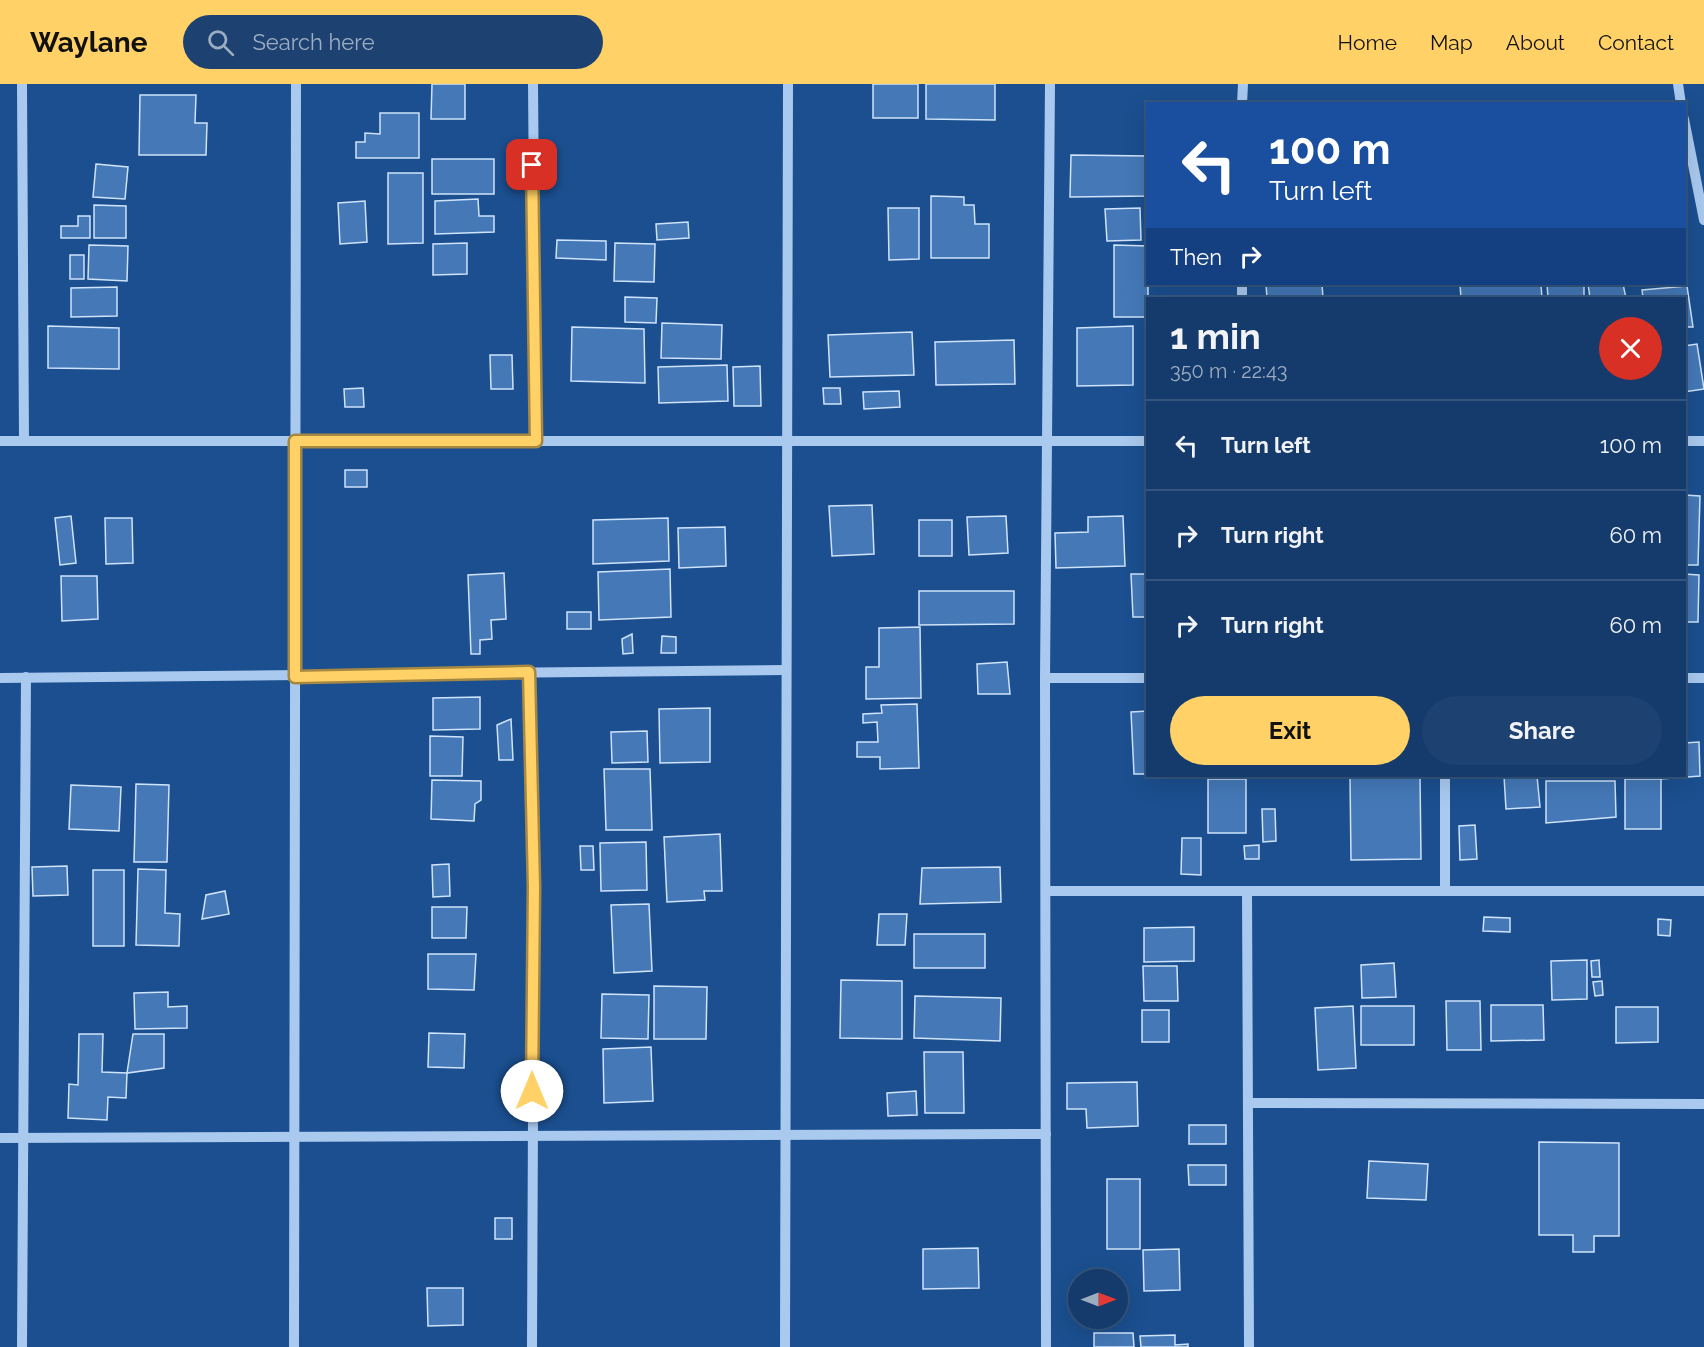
<!DOCTYPE html>
<html lang="en">
<head>
<meta charset="utf-8">
<style>
	body { margin:0; font-family:Raleway,sans-serif; background:#1d4271; color:#f1f3f6; height:100vh; display:flex; flex-direction:column; font-size:22px; white-space:nowrap }
	* { box-sizing:border-box; margin:0 }
	p { font-size:20px; color:#9dadc1 }
	.icon { flex:none; width:33px; height:33px; fill:none; stroke:currentColor; stroke-width:2; stroke-linecap:round; stroke-linejoin:round }
	.map { position:relative; flex:1; overflow:hidden }
	.side { position:absolute; left:1146px; top:213px; width:540px; height:480px; display:flex; flex-direction:column; background:#143b6b; border-radius:0px; box-shadow:0 6px 24px #0002,0 0 0 2px #33557e }
	.side>* { flex:none }
	.banner { position:absolute; left:1146px; top:18px; width:540px; height:183px; border-radius:0px; box-shadow:0 6px 24px #0002,0 0 0 2px #33557e; background:#1a4fa0; color:#fff; overflow:hidden }
	.needle { width:39px; rotate:90deg }
	.fabs { position:absolute; left:1068px; top:1185px; display:grid; gap:12px }
	.fabs a { display:grid; place-items:center; width:60px; height:60px; border-radius:50%; background:#143b6b; box-shadow:0 6px 24px #0002,0 0 0 2px #33557e; font-size:30px }
	.pin { position:absolute; display:grid; place-items:center; width:51px; height:51px; color:#fff; margin:-26px; border-radius:12px; box-shadow:0 3px 9px #0006 }
	.me { position:absolute; width:66px; margin:-33px; rotate:0deg; stroke-linejoin:round; filter:drop-shadow(0 0 4px #0008) }
	.turn { display:flex; align-items:center; gap:21px; height:126px; padding:0 24px; font-size:27px }
	.turn .icon { width:78px; height:78px; stroke-width:2.5 }
	.turn b { display:block; font-size:42px; line-height:51px }
	.then { display:flex; align-items:center; height:57px; padding:0 24px; background:#0003; gap:12px; font-size:22px }
	.round { display:grid; place-items:center; flex:none; width:63px; height:63px; border-radius:32px; background:#1d4271 }
	.headline { display:flex; align-items:center; justify-content:space-between; height:102px; padding:0 24px }
	h1 { font-size:36px; font-weight:700; line-height:45px }
	.primary-button { display:flex; gap:12px; margin-top:auto; padding:12px 24px }
	.primary-button a { flex:1; height:69px; border-radius:36px; background:#ffd166; color:#111; font-size:24px; font-weight:700; line-height:69px; text-align:center }
	.primary-button a+a { background:#1d4271; color:#f1f3f6 }
	ul { padding:0; list-style:none }
	li { display:flex; align-items:center; gap:18px; height:90px; padding:0 24px; border-top:2px solid #33557e }
	li div { flex:1 }
	li b { display:block; font-size:22px }
	li em { font-style:normal }
	header { display:flex; align-items:center; gap:36px; box-sizing:border-box; height:84px; padding:0 30px; background:#ffd166; color:#111 }
	header strong { font-size:28px }
	nav { display:flex; gap:33px; margin-inline-start:auto; font-size:21px }
	.search { width:420px; height:54px; background:#1d4271; display:flex; align-items:center; gap:15px; box-sizing:border-box; padding:0 21px; border-radius:33px; color:#9dadc1; font-size:22px }
	.map>svg:first-child { display:block }
	.building { fill:#4478b7; stroke:#cfe3fa; stroke-width:1.5 }
	.lines { fill:none; stroke-linecap:round; stroke-linejoin:round }
	.minor { stroke:#a9c9ee; stroke-width:10 }
	.route-casing { stroke:#a68842; stroke-width:15 }
	.route { stroke:#ffd166; stroke-width:10 }
</style>
</head>
<body>
<header>
<strong>Waylane</strong>
<div class="search"><svg class="icon" aria-label="search" viewBox="0 0 24 24"><circle cx="10" cy="10" r="6"/><path d="M15 15l6 6"/></svg>Search here</div>
<nav><a>Home</a><a>Map</a><a>About</a><a>Contact</a></nav>
</header>
<div class="map">
<svg width="1704" height="1263" viewBox="0 0 1704 1263">
	<rect width="100%" height="100%" fill="#1b4f8f"/>
	<!-- building -->
	<g class="building">
		<polygon points="432,0 465,0 465,35 431,35"/>
		<rect x="873" y="0" width="45" height="34"/>
		<polygon points="926,0 995,0 995,36 926,35"/>
		<polygon points="140,11 196,11 195,39 207,39 206,71 139,71"/>
		<polygon points="380,29 419,29 419,74 356,74 356,58 365,58 365,49 380,50"/>
		<polygon points="1071,71 1148,72 1148,112 1070,113"/>
		<rect x="432" y="75" width="62" height="35"/>
		<polygon points="96,80 128,83 125,115 93,113"/>
		<polygon points="388,89 423,89 423,159 388,160"/>
		<polygon points="931,112 964,113 964,121 974,121 975,140 989,140 989,174 931,174"/>
		<polygon points="478,115 479,132 494,132 494,148 435,150 435,117"/>
		<polygon points="365,117 367,158 340,160 338,119"/>
		<polygon points="94,121 126,122 126,154 94,154"/>
		<polygon points="888,124 919,124 919,175 889,176"/>
		<polygon points="1140,124 1141,156 1107,157 1105,125"/>
		<polygon points="78,132 90,132 90,154 61,154 61,142 78,142"/>
		<polygon points="688,138 689,154 657,156 656,140"/>
		<polygon points="557,156 606,157 606,176 556,174"/>
		<polygon points="467,159 467,190 433,191 433,160"/>
		<polygon points="615,159 655,160 654,198 614,197"/>
		<polygon points="89,161 128,162 127,197 88,195"/>
		<polygon points="1114,161 1148,162 1148,233 1114,233"/>
		<rect x="70" y="171" width="14" height="24"/>
		<polygon points="1280,200 1322,200 1323,214 1267,214 1266,201"/>
		<polygon points="1544,200 1541,201 1542,214 1461,214 1460,201"/>
		<polygon points="1547,200 1584,201 1584,214 1548,214"/>
		<polygon points="1588,200 1623,200 1626,214 1590,214"/>
		<polygon points="1687,202 1693,243 1684,243 1684,214 1643,214 1642,206"/>
		<polygon points="117,203 117,232 71,233 71,204"/>
		<polygon points="625,213 657,214 656,239 625,238"/>
		<polygon points="662,239 722,241 721,275 661,274"/>
		<polygon points="48,242 119,244 119,285 48,284"/>
		<polygon points="1133,242 1133,301 1077,302 1077,244"/>
		<polygon points="572,243 644,245 645,299 571,297"/>
		<polygon points="912,248 914,291 830,293 828,251"/>
		<polygon points="1014,256 1015,300 936,301 935,258"/>
		<polygon points="1697,260 1704,305 1684,308 1684,262"/>
		<polygon points="490,271 512,271 513,305 491,305"/>
		<polygon points="727,281 728,317 659,319 658,283"/>
		<polygon points="760,282 761,322 734,322 733,283"/>
		<polygon points="363,304 364,323 345,323 344,305"/>
		<polygon points="823,304 840,304 841,320 824,320"/>
		<polygon points="899,307 900,323 864,325 863,308"/>
		<rect x="345" y="386" width="22" height="17"/>
		<polygon points="1684,411 1700,412 1698,481 1684,481"/>
		<polygon points="872,421 874,470 832,472 829,422"/>
		<polygon points="71,432 76,479 60,481 55,434"/>
		<polygon points="1006,432 1008,469 969,471 967,433"/>
		<polygon points="1123,432 1125,482 1056,484 1055,449 1088,448 1088,433"/>
		<polygon points="105,434 132,434 133,479 106,480"/>
		<polygon points="668,434 669,477 593,480 593,436"/>
		<rect x="919" y="436" width="33" height="36"/>
		<polygon points="725,443 726,482 679,484 678,444"/>
		<polygon points="670,485 671,533 599,536 598,488"/>
		<polygon points="504,489 506,535 491,536 492,555 480,556 480,570 471,570 468,491"/>
		<polygon points="1131,490 1148,490 1148,533 1133,533"/>
		<polygon points="1684,490 1699,491 1698,538 1684,538"/>
		<polygon points="61,492 97,492 98,535 62,537"/>
		<polygon points="919,507 1014,507 1014,540 919,541"/>
		<rect x="567" y="528" width="24" height="17"/>
		<polygon points="920,543 921,614 866,615 866,583 879,583 879,544"/>
		<polygon points="632,550 633,569 623,570 622,555"/>
		<polygon points="662,552 676,553 676,569 661,569"/>
		<polygon points="1007,578 1010,610 978,610 977,580"/>
		<polygon points="480,613 480,645 433,646 433,614"/>
		<polygon points="917,620 919,684 880,685 880,673 857,673 857,658 878,658 877,638 863,639 863,630 882,629 881,621"/>
		<polygon points="710,624 710,678 660,679 659,625"/>
		<polygon points="1148,627 1148,690 1134,690 1131,628"/>
		<polygon points="511,635 513,676 499,676 497,641"/>
		<polygon points="647,647 648,678 612,679 611,648"/>
		<polygon points="430,652 463,653 462,692 430,692"/>
		<polygon points="1699,658 1700,692 1661,695 1661,692 1684,692 1684,659"/>
		<polygon points="604,685 650,685 652,746 606,746"/>
		<polygon points="1420,692 1421,775 1351,776 1350,693"/>
		<polygon points="1504,692 1537,692 1540,723 1506,725"/>
		<rect x="1208" y="695" width="38" height="54"/>
		<rect x="1625" y="695" width="36" height="50"/>
		<polygon points="432,696 481,697 481,716 475,720 474,737 431,735"/>
		<polygon points="1546,697 1615,697 1616,733 1546,739"/>
		<polygon points="136,700 169,701 167,778 134,778"/>
		<polygon points="71,701 121,703 119,747 69,745"/>
		<polygon points="1262,725 1275,725 1276,757 1263,758"/>
		<polygon points="1475,741 1477,775 1460,776 1459,742"/>
		<polygon points="720,750 722,807 704,807 705,816 667,818 664,753"/>
		<polygon points="1182,754 1201,754 1201,791 1181,790"/>
		<polygon points="646,758 647,806 601,807 600,759"/>
		<polygon points="1259,761 1259,775 1245,775 1244,762"/>
		<polygon points="580,762 593,762 594,786 581,786"/>
		<polygon points="449,780 450,812 433,813 432,781"/>
		<polygon points="67,782 68,811 33,812 32,783"/>
		<polygon points="1000,783 1001,818 920,820 922,784"/>
		<polygon points="138,785 166,786 165,829 180,830 179,862 136,861"/>
		<rect x="93" y="786" width="31" height="76"/>
		<polygon points="225,807 229,830 202,835 206,811"/>
		<polygon points="649,820 652,887 614,889 611,821"/>
		<polygon points="432,823 467,823 466,854 432,854"/>
		<polygon points="879,830 907,830 905,861 877,861"/>
		<polygon points="1484,833 1510,834 1510,848 1483,847"/>
		<polygon points="1658,835 1671,836 1670,852 1658,851"/>
		<polygon points="1194,843 1194,877 1144,878 1144,844"/>
		<rect x="914" y="850" width="71" height="34"/>
		<polygon points="428,870 476,870 474,906 428,905"/>
		<polygon points="1587,876 1587,915 1552,916 1551,877"/>
		<polygon points="1599,876 1600,893 1592,893 1591,877"/>
		<polygon points="1394,879 1396,913 1362,914 1361,881"/>
		<polygon points="1143,882 1177,882 1178,917 1144,917"/>
		<polygon points="841,896 902,897 902,955 840,954"/>
		<polygon points="1602,897 1603,911 1595,912 1593,898"/>
		<polygon points="654,902 707,903 706,955 654,955"/>
		<polygon points="168,908 168,923 187,922 187,944 135,945 134,909"/>
		<polygon points="602,910 649,911 648,955 601,954"/>
		<polygon points="915,912 1001,914 1000,957 914,954"/>
		<polygon points="1446,917 1480,917 1481,966 1447,966"/>
		<polygon points="1491,921 1543,921 1544,956 1491,957"/>
		<polygon points="1353,922 1356,984 1318,986 1315,924"/>
		<rect x="1361" y="922" width="53" height="39"/>
		<polygon points="1616,923 1658,923 1658,958 1616,959"/>
		<rect x="1142" y="926" width="27" height="32"/>
		<polygon points="429,949 465,950 464,984 428,983"/>
		<polygon points="79,950 103,950 102,988 127,989 126,1014 108,1013 107,1036 68,1034 69,1000 78,1001"/>
		<polygon points="133,950 164,950 164,984 127,989"/>
		<polygon points="651,963 653,1017 604,1019 603,965"/>
		<polygon points="924,968 963,968 964,1029 925,1029"/>
		<polygon points="1137,998 1138,1042 1087,1044 1086,1025 1067,1025 1067,999"/>
		<polygon points="916,1007 917,1031 888,1032 887,1009"/>
		<rect x="1189" y="1041" width="37" height="19"/>
		<polygon points="1539,1058 1619,1059 1619,1152 1594,1152 1594,1168 1573,1168 1573,1151 1539,1151"/>
		<polygon points="1369,1077 1428,1080 1426,1116 1367,1114"/>
		<polygon points="1188,1081 1226,1081 1226,1101 1189,1101"/>
		<rect x="1107" y="1095" width="33" height="70"/>
		<rect x="495" y="1134" width="17" height="21"/>
		<polygon points="978,1164 979,1204 923,1205 923,1165"/>
		<polygon points="1179,1165 1180,1206 1144,1207 1143,1166"/>
		<polygon points="427,1204 463,1204 463,1241 428,1242"/>
		<polygon points="1094,1249 1133,1249 1134,1263 1094,1263"/>
		<polygon points="1175,1251 1175,1261 1188,1260 1188,1263 1141,1263 1140,1252"/>
	</g>
	<g class="lines">
		<!-- minor -->
		<g class="minor">
			<polyline points="22,0 24,357"/>
			<polyline points="533,0 536,357"/>
			<polyline points="1678,0 1681,20"/>
			<polyline points="1242,20 1243,0"/>
			<polyline points="1684,35 1704,136"/>
			<polyline points="1242,214 1242,200"/>
			<polyline points="0,357 1148,357"/>
			<polyline points="1684,357 1704,357"/>
			<polyline points="529,588 534,803 532,1263"/>
			<polyline points="0,594 786,586"/>
			<polyline points="1045,594 1148,594"/>
			<polyline points="1684,594 1704,594"/>
			<polyline points="1445,692 1445,807"/>
			<polyline points="1046,807 1704,807"/>
			<polyline points="1247,807 1249,1263"/>
			<polyline points="1250,1019 1704,1020"/>
			<polyline points="0,1054 1046,1050"/>
			<polyline points="22,1263 26,593"/>
			<polyline points="294,1263 296,0"/>
			<polyline points="785,1263 788,0"/>
			<polyline points="1046,1263 1045,594 1050,0"/>
		</g>
	</g>
	<g class="lines">
		<!-- route casing -->
		<g class="route-casing">
			<polyline id="route" points="532,81 536,357 295,357 295,593 529,588 534,803 532,1007"/>
		</g>
		<!-- route -->
		<use href="#route" class="route"/>
	</g>
</svg>
<div class="fabs">
<a><svg class="needle" viewBox="-14 -14 28 28"><path d="M0-13l5 13h-10z" fill="#e53935"/><path d="M0 13l5-13h-10z" fill="#9dadc1"/></svg></a>
</div>
<div class="pin" style="left:532px;top:81px;background:#d93025"><svg class="icon" aria-label="arrive" viewBox="0 0 24 24"><path d="M6 21V4h12l-3 4 3 4H6"/></svg></div>
<svg class="me" style="left:532px;top:1007px" viewBox="-20 -20 40 40"><circle r="19" fill="#fff"/><path d="M0-13L10 11 0 6-10 11z" fill="#ffd166"/></svg>
<div class="banner">
<div class="turn"><svg class="icon" aria-label="left" viewBox="0 0 24 24"><path d="M17 20v-9H6M10 6l-5 5 5 5"/></svg><div><b>100 m</b>Turn left</div></div>
<div class="then">Then<svg class="icon" aria-label="right" viewBox="0 0 24 24"><path d="M7 20v-9h11M14 6l5 5-5 5"/></svg></div>
</div>
<section class="side">
<div class="headline"><div><h1>1 min</h1><p>350 m · 22:43</p></div><a class="round" style="background:#d93025;color:#fff"><svg class="icon" aria-label="close" viewBox="0 0 24 24"><path d="M6 6l12 12M18 6L6 18"/></svg></a></div>
<ul>
<li><svg class="icon" aria-label="left" viewBox="0 0 24 24"><path d="M17 20v-9H6M10 6l-5 5 5 5"/></svg><div><b>Turn left</b></div><em>100 m</em></li>
<li><svg class="icon" aria-label="right" viewBox="0 0 24 24"><path d="M7 20v-9h11M14 6l5 5-5 5"/></svg><div><b>Turn right</b></div><em>60 m</em></li>
<li><svg class="icon" aria-label="right" viewBox="0 0 24 24"><path d="M7 20v-9h11M14 6l5 5-5 5"/></svg><div><b>Turn right</b></div><em>60 m</em></li>
</ul>
<div class="primary-button"><a>Exit</a><a>Share</a></div>
</section>
</div>
</body>
</html>
